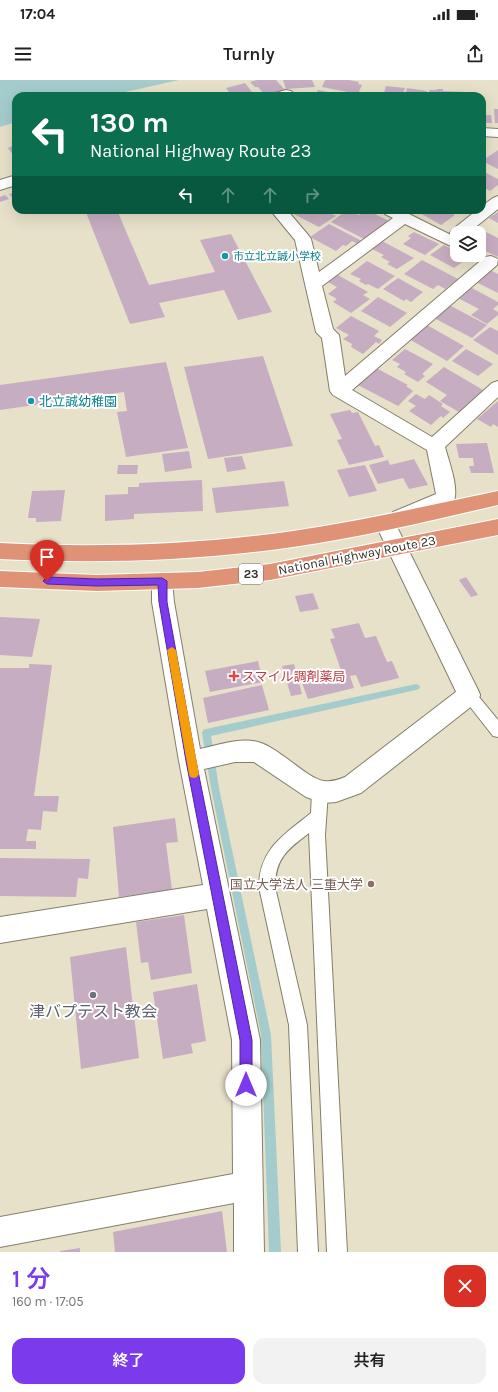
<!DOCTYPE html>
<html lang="ja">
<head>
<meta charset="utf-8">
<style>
	body { margin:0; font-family:Karla,"Noto Sans JP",sans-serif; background:#f2f2f2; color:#222; height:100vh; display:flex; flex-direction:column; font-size:15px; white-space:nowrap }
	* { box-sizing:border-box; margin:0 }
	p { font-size:13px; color:#767676 }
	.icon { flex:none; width:22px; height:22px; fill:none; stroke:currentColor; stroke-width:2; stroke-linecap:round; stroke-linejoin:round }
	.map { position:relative; height:1172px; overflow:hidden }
	.panel { display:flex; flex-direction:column; background:#fff; flex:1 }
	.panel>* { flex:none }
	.hud { position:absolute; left:12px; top:12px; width:474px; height:122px; border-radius:12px; box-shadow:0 4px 16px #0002; background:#0b6e4f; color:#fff; overflow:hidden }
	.buttons { position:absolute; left:450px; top:146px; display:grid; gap:8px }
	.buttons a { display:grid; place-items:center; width:36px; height:36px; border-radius:8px; background:#fff; box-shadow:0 4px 16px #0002; font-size:20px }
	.pin { position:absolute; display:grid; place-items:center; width:34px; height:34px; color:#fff; margin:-41px -17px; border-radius:50% 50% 50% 0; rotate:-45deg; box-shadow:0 0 4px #0007 }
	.pin .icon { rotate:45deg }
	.me { position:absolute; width:44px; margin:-22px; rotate:0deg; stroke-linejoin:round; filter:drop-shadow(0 0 3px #0008) }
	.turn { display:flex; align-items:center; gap:14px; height:84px; padding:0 12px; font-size:18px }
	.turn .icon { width:52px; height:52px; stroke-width:2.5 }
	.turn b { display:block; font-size:28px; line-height:34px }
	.lanes { display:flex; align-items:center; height:38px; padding:0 12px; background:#0003; justify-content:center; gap:20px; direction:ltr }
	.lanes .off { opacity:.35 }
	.round { display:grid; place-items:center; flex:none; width:42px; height:42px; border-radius:12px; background:#f2f2f2 }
	.summary { display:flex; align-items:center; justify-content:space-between; height:68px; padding:0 12px }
	h1 { font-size:24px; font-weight:600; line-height:30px; color:#7c3aed }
	.button { display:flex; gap:8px; margin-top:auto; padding:8px 12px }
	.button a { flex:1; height:46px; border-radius:12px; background:#7c3aed; color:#fff; font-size:16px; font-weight:600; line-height:46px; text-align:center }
	.button a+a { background:#f2f2f2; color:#222 }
	.status { display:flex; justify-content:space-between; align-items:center; height:28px; padding:0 20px; background:#fff; direction:ltr }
	.status svg { height:11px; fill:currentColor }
	header { display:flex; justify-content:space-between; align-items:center; height:52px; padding:0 12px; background:#fff; font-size:18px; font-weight:600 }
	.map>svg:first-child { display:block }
	.water { fill:#a5cccc }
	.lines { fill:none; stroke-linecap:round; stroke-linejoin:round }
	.stream { fill:#a5cccc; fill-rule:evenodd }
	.building { fill:#c7adc1 }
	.service-casing { stroke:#847f6a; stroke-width:2 }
	.minor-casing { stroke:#847f6a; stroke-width:2 }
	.tertiary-casing { stroke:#847f6a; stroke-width:2 }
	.trunk-casing { stroke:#fff; stroke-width:2 }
	.service { fill:#fff; fill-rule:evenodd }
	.minor { fill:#fff; fill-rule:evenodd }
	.tertiary { fill:#fff; fill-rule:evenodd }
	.trunk { fill:#df9276; fill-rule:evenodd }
	.route { fill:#7c3aed; stroke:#51269a }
	.slow { fill:#f59e0b }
	.culture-dot { fill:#0f9aa8; stroke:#fff; stroke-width:1.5 }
	.health-dot { fill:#e0444e; stroke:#fff; stroke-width:1.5 }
	.education-dot { fill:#8d6e63; stroke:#fff; stroke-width:1.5 }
	.worship-dot { fill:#6b7280; stroke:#fff; stroke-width:1.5 }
	.labels { text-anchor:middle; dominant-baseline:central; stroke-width:4; stroke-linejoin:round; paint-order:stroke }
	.far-culture-label { font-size:11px; fill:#0d838f; stroke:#fff; text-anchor:start }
	.shield { fill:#fff; stroke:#717069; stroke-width:1 }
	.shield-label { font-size:12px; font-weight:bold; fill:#343229 }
	.culture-label { font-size:13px; fill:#0d838f; stroke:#fff; text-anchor:start }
	.street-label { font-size:13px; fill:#343229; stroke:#fff }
	.health-label { font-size:13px; fill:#be3a42; stroke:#fff; text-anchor:start }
	.education-label { font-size:13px; fill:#785e54; stroke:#fff; text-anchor:end }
	.near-worship-label { font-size:16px; fill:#5b616d; stroke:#fff }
</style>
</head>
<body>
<div class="status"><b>17:04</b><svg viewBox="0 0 49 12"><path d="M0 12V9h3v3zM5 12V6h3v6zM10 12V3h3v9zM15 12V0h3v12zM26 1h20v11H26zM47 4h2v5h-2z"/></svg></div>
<header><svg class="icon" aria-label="menu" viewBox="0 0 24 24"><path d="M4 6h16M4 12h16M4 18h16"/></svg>Turnly<svg class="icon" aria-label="share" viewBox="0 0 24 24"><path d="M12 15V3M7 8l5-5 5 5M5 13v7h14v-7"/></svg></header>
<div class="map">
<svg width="498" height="1172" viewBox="0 0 498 1172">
	<rect width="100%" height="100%" fill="#e7e1ca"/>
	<!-- water -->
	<polygon class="water" points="0,0 179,0 107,16 16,16 16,42 0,47"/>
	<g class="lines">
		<!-- stream -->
		<polygon class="stream" points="416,604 419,605 420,607 419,609 416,610 211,656 219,708 271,955 281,1172 269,1172 261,955 211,708 202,653 203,650 206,649"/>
	</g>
	<!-- building -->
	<g class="building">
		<polygon points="257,0 276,0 285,10 264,14 258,7 255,7 250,2"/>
		<polygon points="283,0 312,0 315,7 286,9"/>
		<polygon points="325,0 349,0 359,2 358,4 362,5 358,14 322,7"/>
		<polygon points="245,3 255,16 232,16 226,8"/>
		<polygon points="386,6 405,8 402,16 383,16"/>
		<polygon points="407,8 427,11 425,16 405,16"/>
		<polygon points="437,9 443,9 443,11 468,12 468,16 430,16 429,10 437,10"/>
		<polygon points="318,10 344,15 344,16 315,16"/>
		<polygon points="494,29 498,29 498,43 495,43"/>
		<polygon points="484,35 491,35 492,43 485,43"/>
		<polygon points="16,60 16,79 8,68 14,65 11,62"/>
		<polygon points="498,70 498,89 482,81"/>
		<polygon points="482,91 498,99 498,105 490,111 482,107"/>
		<polygon points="16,112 16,120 14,120 9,114"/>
		<polygon points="5,115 9,119 0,122 0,117"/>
		<polygon points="85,130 117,130 149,205 215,192 200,160 231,154 272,232 238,240 224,210 159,223 165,237 130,244"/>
		<polygon points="286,130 325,130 336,136 319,147"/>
		<polygon points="347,130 359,135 367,130 389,141 364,159 331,142"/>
		<polygon points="424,130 447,130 455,135 441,145 420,133"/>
		<polygon points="498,132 498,143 489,138"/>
		<polygon points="329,144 362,161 358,164 352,161 346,166 343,165 336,171 310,157"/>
		<polygon points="414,152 439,164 425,175 403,164 411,158 408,156"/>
		<polygon points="486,152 498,158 498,177 479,168 479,158"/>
		<polygon points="382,161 414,178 397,189 387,184 390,182 381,177 384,175 372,169"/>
		<polygon points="444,165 457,172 457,175 463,175 468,178 454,188 430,175"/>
		<polygon points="422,180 458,199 445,209 438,205 433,209 404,194"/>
		<polygon points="367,181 395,196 378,209 368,204 366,205 359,201 361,199 350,194"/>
		<polygon points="490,190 498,194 498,213 476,202"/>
		<polygon points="338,195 368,212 363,215 370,219 351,233 333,222 337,219 328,214 337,207 328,202"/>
		<polygon points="398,198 423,212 411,222 406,219 404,221 383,209"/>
		<polygon points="470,207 498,222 498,225 493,229 498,232 498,235 487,244 471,235 479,229 458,218"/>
		<polygon points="378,217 407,233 390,247 361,231"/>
		<polygon points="449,225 487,245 472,258 434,238"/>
		<polygon points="351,236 379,251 374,256 382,260 379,264 376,262 363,274 351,267 352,264 343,259 349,255 336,248"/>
		<polygon points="427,245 464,266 447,281 409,259"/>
		<polygon points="490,247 498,251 498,275 473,260"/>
		<polygon points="405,269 433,284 422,294 425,296 418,302 404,294 406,292 397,287 400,284 392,280"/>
		<polygon points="466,269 493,284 478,296 452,281"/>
		<polygon points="263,276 293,366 208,379 184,287"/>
		<polygon points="166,282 188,368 126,377 117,332 127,331 124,312 0,330 0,305"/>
		<polygon points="444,287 483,310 459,332 440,321 447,315 426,302"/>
		<polygon points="376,288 408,305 406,306 413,311 398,326 356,304"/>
		<polygon points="416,314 425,319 429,315 443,324 441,326 450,332 443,338 441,336 431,345 409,331 416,326 408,321"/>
		<polygon points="498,321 498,347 493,344 491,347 477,339"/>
		<polygon points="350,330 352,333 358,332 375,366 379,365 384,377 349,385 337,360 342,359 330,334"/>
		<polygon points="487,363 494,393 471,393 469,386 474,386 473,378 459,378 456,364"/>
		<polygon points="189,371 192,388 165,392 162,374"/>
		<polygon points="242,376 246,389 227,392 224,378"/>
		<polygon points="414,379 428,405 409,409 403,398 378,404 369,385 388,380 390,385"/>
		<polygon points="118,385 138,385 137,394 117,394"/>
		<polygon points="365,385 377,411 349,417 337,390"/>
		<polygon points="202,400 203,431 134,434 134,439 105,441 105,415 128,414 128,407 139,407 139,403"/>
		<polygon points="284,401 289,426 216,433 212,408"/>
		<polygon points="65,410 61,441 36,442 36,438 28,438 32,411"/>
		<polygon points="466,497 478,515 471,517 459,500"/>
		<polygon points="313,513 319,529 300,532 295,516"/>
		<polygon points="0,537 40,539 32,577 0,575"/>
		<polygon points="359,543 365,558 376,556 387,582 392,581 399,598 361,607 356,595 350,596 354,608 308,619 301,600 341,590 330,559 335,558 331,549"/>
		<polygon points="258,581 263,602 210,612 205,591"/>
		<polygon points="29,584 52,585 34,716 59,716 57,732 43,731 41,750 28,749 26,761 36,761 36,769 0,769 0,588 29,588"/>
		<polygon points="294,584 302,614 291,616 282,586"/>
		<polygon points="262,605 269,630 208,643 203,618"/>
		<polygon points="175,738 178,762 166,763 172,810 119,817 113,747"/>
		<polygon points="0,778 90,779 88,799 78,798 76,817 0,816"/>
		<polygon points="184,835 192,893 151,900 148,882 141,883 136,842"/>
		<polygon points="126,867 139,978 81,989 70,877"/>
		<polygon points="197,904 206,961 191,964 193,973 163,979 153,912"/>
		<polygon points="222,1131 227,1172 115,1172 113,1152"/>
		<polygon points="80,1168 80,1172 60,1172 60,1171"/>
	</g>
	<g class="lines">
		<!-- service casing -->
		<g class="service-casing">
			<g id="service">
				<polygon points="469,609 474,611 498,640 498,657 493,656 464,619 462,615 464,611"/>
				<path d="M 320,705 L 325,707 L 328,712 L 325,755 L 347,1172 L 327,1172 L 309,753 C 288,769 275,778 275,807 L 307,945 L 318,1172 L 298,1172 L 289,945 L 259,807 C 259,769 284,755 311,733 L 312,712 L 315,707 Z"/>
			</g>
		</g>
		<!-- minor casing -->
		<g class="minor-casing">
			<g id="minor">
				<polygon points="286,10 291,11 296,16 273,16 275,13"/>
				<polygon points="482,48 498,49 498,57 482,56"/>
				<polygon points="16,95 16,105 0,110 0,100"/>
				<path d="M 498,116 L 498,129 L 468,153 L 457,153 L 457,169 L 405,144 L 322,206 L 333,249 L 339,255 L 345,296 L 485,177 L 491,176 L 498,179 L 497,185 L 352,310 L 432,357 L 492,303 L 498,301 L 498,317 L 445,367 C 449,382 460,410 453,423 L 400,445 L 393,442 L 390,437 L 393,432 L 436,414 L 427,370 L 333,315 L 330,311 L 322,258 L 316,252 L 295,160 L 272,132 L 274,130 L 287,130 L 309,156 L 311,159 L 319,192 L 393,138 L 385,134 L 384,130 L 401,130 L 451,155 L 450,153 L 452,150 L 477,130 L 482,130 L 482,126 L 493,118 Z"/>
				<path d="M 162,493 L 169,495 L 172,501 L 174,522 L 200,669 C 218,665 240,657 258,662 C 280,668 307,699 324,701 C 332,702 338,700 345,697 L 461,608 L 469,605 L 477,608 L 480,615 L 477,622 L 361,713 L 336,722 L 324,723 L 306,717 L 254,682 L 235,682 L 204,689 L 260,960 L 264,1172 L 234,1172 L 234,1123 L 0,1167 L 0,1137 L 233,1094 L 232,960 L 207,829 L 0,863 L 0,837 L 203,805 L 179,681 L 152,522 L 152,501 L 155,495 Z"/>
			</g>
		</g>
		<!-- tertiary casing -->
		<g class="tertiary-casing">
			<polygon id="tertiary" points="385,435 392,438 395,443 477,608 480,615 477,622 469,625 461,622 375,443 378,438"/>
		</g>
		<!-- trunk casing -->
		<g class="trunk-casing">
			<g id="trunk">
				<path d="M 498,411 L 498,425 C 430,441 362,457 293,467 C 196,481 98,484 0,479 L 0,463 C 98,468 196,465 293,451 C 362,441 430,425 498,411 Z"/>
				<polygon points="498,439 498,455 270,500 198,508 97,511 0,507 0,491 97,495 198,492 270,484"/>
			</g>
		</g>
		<!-- service -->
		<use href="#service" class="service"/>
		<!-- minor -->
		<use href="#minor" class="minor"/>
		<!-- tertiary -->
		<use href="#tertiary" class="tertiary"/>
		<!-- trunk -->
		<use href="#trunk" class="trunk"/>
	</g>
	<!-- route -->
	<polygon class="route" points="47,497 97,499 162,498 167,501 167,522 196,681 252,960 252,1005 250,1009 246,1010 242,1009 240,1005 240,960 186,681 159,522 158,505 97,506 47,504 43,501"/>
	<!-- slow -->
	<polygon class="slow" points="172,567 176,570 199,694 197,697 194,698 190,697 189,694 167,570"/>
	<!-- markers -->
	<g class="culture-dot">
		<circle cx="225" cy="176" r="4"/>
		<circle cx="31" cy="321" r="4"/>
	</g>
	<path class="health-dot" d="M232 590h4v4h4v4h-4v4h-4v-4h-4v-4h4z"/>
	<circle class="education-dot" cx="371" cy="804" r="4"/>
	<circle class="worship-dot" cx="93" cy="915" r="4"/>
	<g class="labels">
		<!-- far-culture labels -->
		<g class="far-culture-label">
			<text x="233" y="176">市立北立誠小学校</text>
		</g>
		<!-- shield labels -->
		<rect class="shield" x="239" y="484" width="24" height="20" rx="3"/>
		<g class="shield-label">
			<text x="251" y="494">23</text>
		</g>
		<!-- culture labels -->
		<g class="culture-label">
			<text x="39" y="321">北立誠幼稚園</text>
		</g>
		<!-- street labels -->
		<g class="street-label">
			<text transform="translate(357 475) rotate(-11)">National Highway Route 23</text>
		</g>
		<!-- health labels -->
		<g class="health-label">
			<text x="242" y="596">スマイル調剤薬局</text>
		</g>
		<!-- education labels -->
		<g class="education-label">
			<text x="363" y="804">国立大学法人 三重大学</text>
		</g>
		<!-- near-worship labels -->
		<g class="near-worship-label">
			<text x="93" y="931">津バプテスト教会</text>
		</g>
	</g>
</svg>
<div class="buttons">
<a><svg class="icon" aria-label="layers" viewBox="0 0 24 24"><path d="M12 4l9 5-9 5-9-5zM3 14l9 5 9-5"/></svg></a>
</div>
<div class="pin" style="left:47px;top:501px;background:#d93025"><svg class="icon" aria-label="arrive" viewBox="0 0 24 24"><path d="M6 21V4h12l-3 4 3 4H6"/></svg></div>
<svg class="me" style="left:246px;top:1005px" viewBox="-20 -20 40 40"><circle r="19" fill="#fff"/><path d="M0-13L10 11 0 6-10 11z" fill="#7c3aed"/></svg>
<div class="hud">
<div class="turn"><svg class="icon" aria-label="left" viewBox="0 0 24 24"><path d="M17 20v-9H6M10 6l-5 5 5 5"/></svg><div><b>130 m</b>National Highway Route 23</div></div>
<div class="lanes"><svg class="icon" aria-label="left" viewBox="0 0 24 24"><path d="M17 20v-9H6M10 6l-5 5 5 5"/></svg><svg class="icon off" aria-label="ahead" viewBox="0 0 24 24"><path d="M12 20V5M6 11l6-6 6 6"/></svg><svg class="icon off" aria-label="ahead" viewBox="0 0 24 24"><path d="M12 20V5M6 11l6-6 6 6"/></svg><svg class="icon off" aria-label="right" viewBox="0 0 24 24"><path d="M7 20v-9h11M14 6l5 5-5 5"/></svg></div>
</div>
</div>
<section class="panel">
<div class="summary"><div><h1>1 分</h1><p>160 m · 17:05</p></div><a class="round" style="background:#d93025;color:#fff"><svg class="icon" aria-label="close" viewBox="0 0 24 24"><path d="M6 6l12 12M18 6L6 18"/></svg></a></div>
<div class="button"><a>終了</a><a>共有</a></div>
</section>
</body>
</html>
